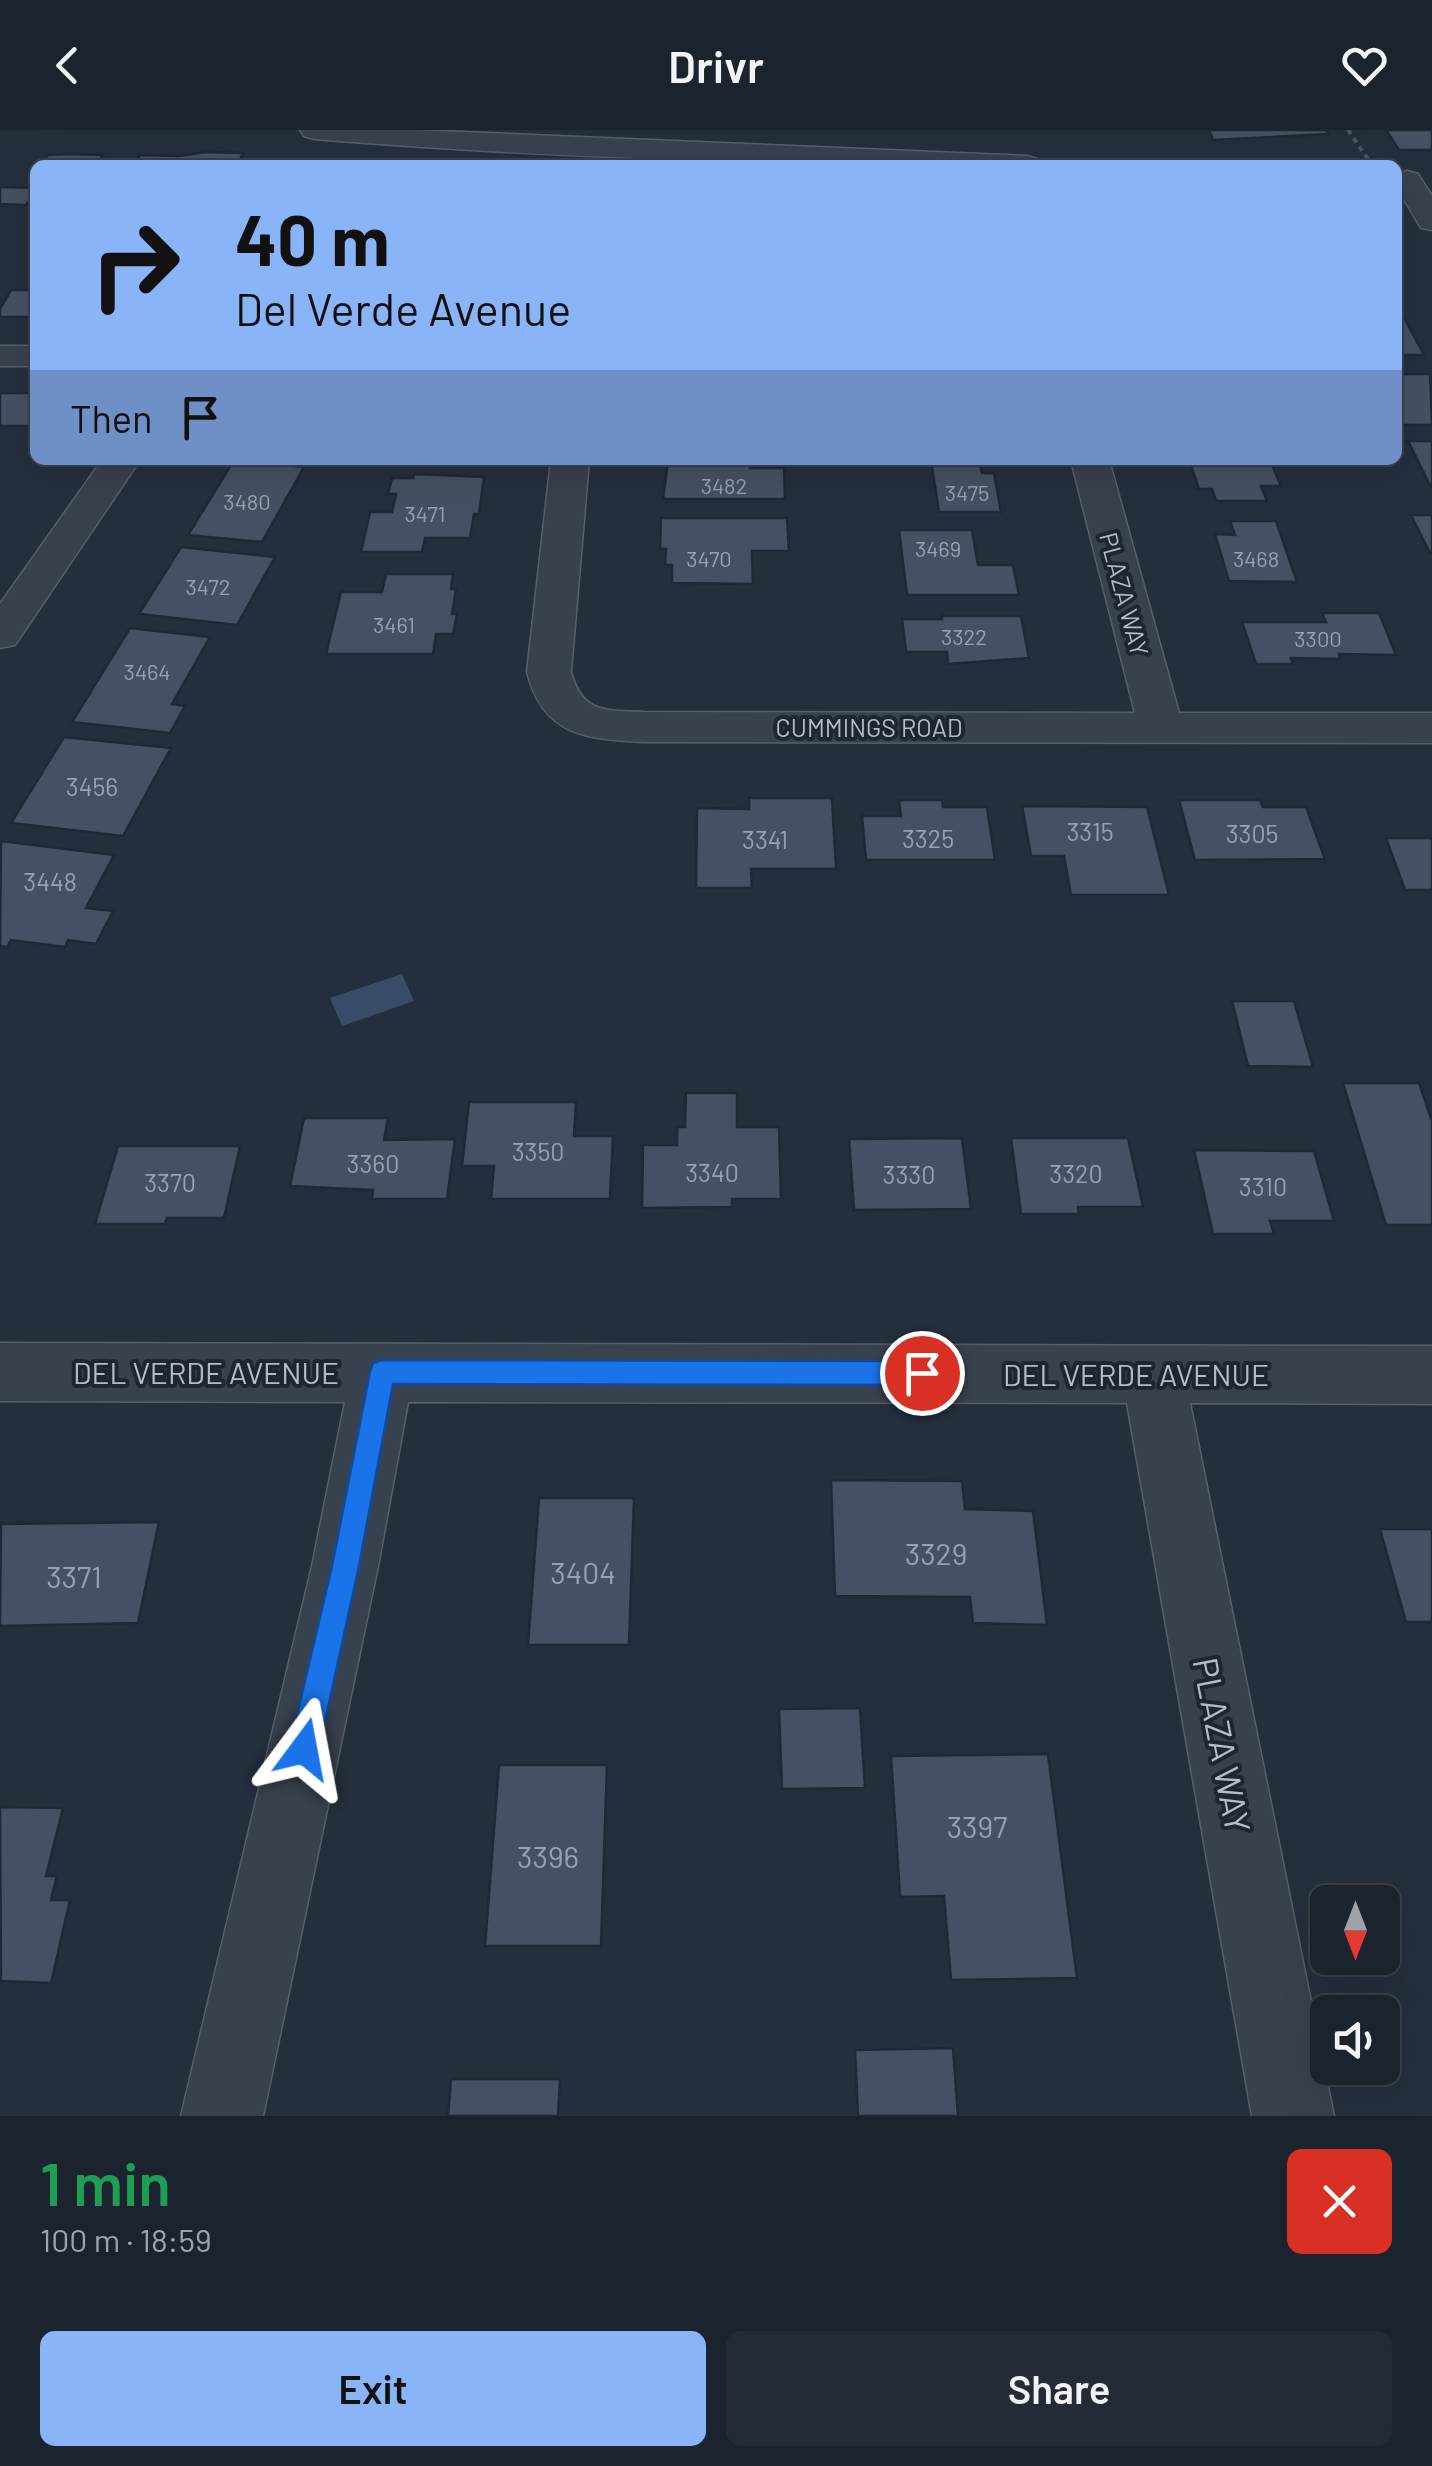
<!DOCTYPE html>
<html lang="en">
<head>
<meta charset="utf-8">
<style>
	body { margin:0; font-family:Barlow,sans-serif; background:#242b36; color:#f1f3f6; height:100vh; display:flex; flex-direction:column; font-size:38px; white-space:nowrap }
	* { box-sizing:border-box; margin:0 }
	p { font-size:32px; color:#a0a4aa }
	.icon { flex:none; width:55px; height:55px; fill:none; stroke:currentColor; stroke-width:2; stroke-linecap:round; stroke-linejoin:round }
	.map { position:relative; height:1986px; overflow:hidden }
	.side { display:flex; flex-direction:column; background:#1b232e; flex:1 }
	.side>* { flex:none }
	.guide { position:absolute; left:30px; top:30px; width:1372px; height:305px; border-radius:15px; box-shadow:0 10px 40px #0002,0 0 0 2px #39404a; background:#8ab4f8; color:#111; overflow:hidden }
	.needle { width:65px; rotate:180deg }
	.tools { position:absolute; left:1310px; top:1755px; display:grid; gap:20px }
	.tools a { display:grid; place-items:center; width:90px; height:90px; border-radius:15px; background:#1b232e; box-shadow:0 10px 40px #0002,0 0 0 2px #39404a; font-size:50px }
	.pin { position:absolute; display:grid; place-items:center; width:85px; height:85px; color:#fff; margin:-42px; border:5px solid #fff; border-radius:50%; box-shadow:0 2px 10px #0007 }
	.me { position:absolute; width:110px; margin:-55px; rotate:13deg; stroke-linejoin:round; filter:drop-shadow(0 0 8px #0008) }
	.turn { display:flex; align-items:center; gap:35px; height:210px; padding:0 40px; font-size:45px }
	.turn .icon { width:130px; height:130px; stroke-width:2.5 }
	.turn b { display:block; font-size:70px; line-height:85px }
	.then { display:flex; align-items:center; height:95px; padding:0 40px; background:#0003; gap:20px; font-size:38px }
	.round { display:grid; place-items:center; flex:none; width:105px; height:105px; border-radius:15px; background:#242b36 }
	.head { display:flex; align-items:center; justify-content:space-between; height:170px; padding:0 40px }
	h1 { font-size:60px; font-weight:600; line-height:75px; color:#1e9e55 }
	.action { display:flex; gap:20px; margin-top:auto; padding:20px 40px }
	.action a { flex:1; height:115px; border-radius:15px; background:#8ab4f8; color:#111; font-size:40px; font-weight:600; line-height:115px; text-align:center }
	.action a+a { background:#242b36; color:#f1f3f6 }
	header { display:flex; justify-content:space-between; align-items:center; height:130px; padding:0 40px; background:#1b232e; font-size:45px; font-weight:600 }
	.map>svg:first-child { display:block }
	.water { fill:#394c67 }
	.building { fill:#455162; stroke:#1f2835; stroke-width:2.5 }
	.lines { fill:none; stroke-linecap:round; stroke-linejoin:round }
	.street-casing { stroke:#565f6c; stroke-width:3 }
	.path { stroke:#44595c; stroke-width:4; stroke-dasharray:5 5; stroke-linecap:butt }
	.street { fill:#38414e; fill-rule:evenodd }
	.route { fill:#1a73e8; stroke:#114b97; stroke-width:2.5 }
	.labels { text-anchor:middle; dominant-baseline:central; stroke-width:8; stroke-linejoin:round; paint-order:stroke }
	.far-number-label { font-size:22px; fill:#98a1af }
	.far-street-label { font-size:25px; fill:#b4bcc9; stroke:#1d2633 }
	.number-label { font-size:25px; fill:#98a1af }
	.street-label { font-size:30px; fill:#b4bcc9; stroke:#1d2633 }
	.near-number-label { font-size:30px; fill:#98a1af }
	.near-street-label { font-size:35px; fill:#b4bcc9; stroke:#1d2633 }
</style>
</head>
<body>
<header><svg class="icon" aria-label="back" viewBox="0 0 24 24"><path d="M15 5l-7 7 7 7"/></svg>Drivr<svg class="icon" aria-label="heart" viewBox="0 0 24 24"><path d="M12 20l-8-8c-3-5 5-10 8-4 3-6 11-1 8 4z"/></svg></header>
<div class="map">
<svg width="1432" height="1986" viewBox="0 0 1432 1986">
	<rect width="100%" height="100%" fill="#242f3e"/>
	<!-- water -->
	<polygon class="water" points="402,844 414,871 342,896 330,868"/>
	<!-- building -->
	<g class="building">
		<polygon points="1209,0 1326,0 1328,4 1213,10"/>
		<polygon points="1386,0 1432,0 1432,20 1399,20"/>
		<polygon points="205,22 243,23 237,35 133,35 140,25 180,26"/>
		<polygon points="48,25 69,24 103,25 96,35 40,35"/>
		<polygon points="0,57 35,58 35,63 26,75 0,74"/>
		<polygon points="11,160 35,160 35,187 0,187 0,179"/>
		<polygon points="1398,184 1402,184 1424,225 1398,225"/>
		<polygon points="1398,244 1430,244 1432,295 1398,295"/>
		<rect x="0" y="263" width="35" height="33"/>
		<polygon points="1408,311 1432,311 1432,359"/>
		<polygon points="234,330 304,337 262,412 188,405"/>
		<polygon points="668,330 750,330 750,338 784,338 785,369 663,369"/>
		<polygon points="931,330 979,330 982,343 994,343 1001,382 939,382"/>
		<polygon points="1189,330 1270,330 1281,356 1261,356 1267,371 1216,371 1212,359 1199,359"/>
		<polygon points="414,344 484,347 479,384 474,384 470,408 425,408 422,422 361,422 370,382 392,382 396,364 388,364 392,348 413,348"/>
		<polygon points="1411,385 1432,385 1432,423 1430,423"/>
		<polygon points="661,388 787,388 789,421 752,421 753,454 672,453 672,435 665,435 666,419 660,419"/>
		<polygon points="1230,391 1276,391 1297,452 1229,451 1215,404 1235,405"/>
		<polygon points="899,400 972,400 978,435 1013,435 1019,465 907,465"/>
		<polygon points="181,417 275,427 237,495 139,484"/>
		<polygon points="386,444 453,444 451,459 456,459 452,484 457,484 453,504 436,504 433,524 326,524 341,462 382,462"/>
		<polygon points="1322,483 1379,483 1396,525 1339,524 1340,529 1291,528 1293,534 1256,534 1242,492 1326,492"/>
		<polygon points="942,486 1021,486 1029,528 948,534 947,522 906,522 902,489 942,489"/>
		<polygon points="130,498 210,507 172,574 185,576 170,603 72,592"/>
		<polygon points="64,607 171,618 123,706 11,693"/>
		<polygon points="749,668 832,668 836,739 751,739 752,758 696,758 697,678 749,679"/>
		<polygon points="899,670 942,670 943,677 987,677 995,730 866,730 862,686 901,686"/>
		<polygon points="1179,670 1260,670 1263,677 1306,677 1325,729 1195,730"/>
		<polygon points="1022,676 1147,677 1169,765 1071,765 1064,726 1031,726"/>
		<polygon points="1386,708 1432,708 1432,760 1405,760"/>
		<polygon points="1,711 114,725 86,778 113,781 96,814 68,810 65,817 11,810 7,817 0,816"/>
		<polygon points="1232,871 1294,871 1313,937 1248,936"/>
		<polygon points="1343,953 1419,953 1432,991 1432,1095 1386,1095"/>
		<polygon points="686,963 737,963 737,997 779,997 781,1069 732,1069 732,1077 642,1078 643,1015 677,1015 677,997 685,997"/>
		<polygon points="469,972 576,972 574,1006 613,1006 610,1069 491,1069 494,1036 462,1036"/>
		<polygon points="304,988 388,988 384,1010 455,1009 447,1069 372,1069 373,1060 290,1056"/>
		<polygon points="962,1008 971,1079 854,1080 849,1009"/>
		<polygon points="1011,1008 1128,1008 1143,1077 1078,1077 1079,1084 1021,1084"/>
		<polygon points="118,1016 240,1016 224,1088 167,1088 165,1094 95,1094"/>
		<polygon points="1194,1020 1314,1021 1334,1091 1270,1091 1274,1104 1213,1104"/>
		<polygon points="831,1350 962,1351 965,1379 1033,1381 1047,1495 973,1493 970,1467 835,1466"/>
		<polygon points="539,1368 634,1368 629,1515 528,1515"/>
		<polygon points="159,1392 138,1493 0,1496 1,1394"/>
		<polygon points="1380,1399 1432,1399 1432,1492 1406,1492"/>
		<polygon points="860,1578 865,1658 782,1659 779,1579"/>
		<polygon points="1048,1624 1077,1848 951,1850 944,1766 900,1767 891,1626"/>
		<polygon points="499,1635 607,1635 601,1816 485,1816"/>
		<polygon points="0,1677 63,1678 46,1746 57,1746 51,1770 70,1770 51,1853 1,1851"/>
		<polygon points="953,1918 958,1986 858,1986 855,1920"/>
		<polygon points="451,1949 560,1949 558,1986 448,1986"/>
	</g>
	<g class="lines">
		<!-- street casing -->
		<g class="street-casing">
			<g id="street">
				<path d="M 300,0 L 415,0 L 1027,26 L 1037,29 L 1042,35 C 799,35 556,29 314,9 L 304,6 Z"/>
				<polygon points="1407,41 1418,44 1432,66 1432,100 1421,98 1398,59 1398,43"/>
				<rect x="0" y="216" width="35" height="20"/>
				<polygon points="102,330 140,330 15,515 0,518 0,474"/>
				<path d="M 551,330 L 589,330 L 571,542 C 582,584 606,580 644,582 L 1135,583 L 1071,330 L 1109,330 L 1179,583 L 1432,583 L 1432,613 L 644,612 C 586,609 543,606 527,542 Z"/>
				<polygon points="0,1213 1432,1216 1432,1274 1190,1273 1334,1986 1252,1986 1127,1273 408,1272 378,1436 263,1986 181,1986 312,1436 345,1272 0,1271"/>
			</g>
		</g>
		<!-- path -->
		<polyline class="path" points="1348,0 1372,35"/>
		<!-- street -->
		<use href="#street" class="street"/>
	</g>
	<!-- route -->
	<polygon class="route" points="382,1230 922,1231 931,1235 935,1243 931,1252 922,1255 393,1254 359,1436 319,1619 315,1630 304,1634 294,1630 289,1619 332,1436 370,1242 373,1233"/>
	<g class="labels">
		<!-- far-number labels -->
		<g class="far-number-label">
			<text x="724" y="355">3482</text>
			<text x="967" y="362">3475</text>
			<text x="247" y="371">3480</text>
			<text x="425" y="383">3471</text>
			<text x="938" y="418">3469</text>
			<text x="709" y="428">3470</text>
			<text x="1256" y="428">3468</text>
			<text x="208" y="456">3472</text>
			<text x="394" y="494">3461</text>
			<text x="964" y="506">3322</text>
			<text x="1318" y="508">3300</text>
			<text x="147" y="541">3464</text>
		</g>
		<!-- far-street labels -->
		<g class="far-street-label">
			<text transform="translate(1125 464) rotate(75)">PLAZA WAY</text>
			<text x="869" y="597">CUMMINGS ROAD</text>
		</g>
		<!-- number labels -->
		<g class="number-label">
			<text x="92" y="656">3456</text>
			<text x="1090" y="701">3315</text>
			<text x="1252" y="703">3305</text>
			<text x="928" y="708">3325</text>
			<text x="765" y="709">3341</text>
			<text x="50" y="751">3448</text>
			<text x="538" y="1021">3350</text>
			<text x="373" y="1033">3360</text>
			<text x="712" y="1042">3340</text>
			<text x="1076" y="1043">3320</text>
			<text x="909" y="1044">3330</text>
			<text x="170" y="1052">3370</text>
			<text x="1263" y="1056">3310</text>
		</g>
		<!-- street labels -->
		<g class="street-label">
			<text x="206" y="1242">DEL VERDE AVENUE</text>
			<text x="1136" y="1244">DEL VERDE AVENUE</text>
		</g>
		<!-- near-number labels -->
		<g class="near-number-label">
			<text x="936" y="1423">3329</text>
			<text x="583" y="1442">3404</text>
			<text x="74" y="1446">3371</text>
			<text x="977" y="1696">3397</text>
			<text x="548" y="1726">3396</text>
		</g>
		<!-- near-street labels -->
		<g class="near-street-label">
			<text transform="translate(1223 1615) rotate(79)">PLAZA WAY</text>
		</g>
	</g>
</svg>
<div class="tools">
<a><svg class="needle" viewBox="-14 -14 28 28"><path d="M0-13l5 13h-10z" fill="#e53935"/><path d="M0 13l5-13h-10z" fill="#a0a4aa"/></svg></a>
<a><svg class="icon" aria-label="sound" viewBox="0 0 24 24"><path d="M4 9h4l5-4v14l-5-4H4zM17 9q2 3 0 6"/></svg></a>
</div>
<div class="pin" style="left:922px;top:1243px;background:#d93025"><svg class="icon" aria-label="arrive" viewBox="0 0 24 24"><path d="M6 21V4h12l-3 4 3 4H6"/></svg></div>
<svg class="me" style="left:304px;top:1619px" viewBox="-20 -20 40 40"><path d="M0-17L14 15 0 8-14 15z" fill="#1a73e8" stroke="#fff" stroke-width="4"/></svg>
<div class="guide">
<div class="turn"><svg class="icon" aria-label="right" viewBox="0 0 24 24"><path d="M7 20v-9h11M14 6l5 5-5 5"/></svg><div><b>40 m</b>Del Verde Avenue</div></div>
<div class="then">Then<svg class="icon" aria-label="arrive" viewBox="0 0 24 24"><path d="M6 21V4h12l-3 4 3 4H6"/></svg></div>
</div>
</div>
<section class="side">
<div class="head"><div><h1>1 min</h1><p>100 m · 18:59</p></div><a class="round" style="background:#d93025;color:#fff"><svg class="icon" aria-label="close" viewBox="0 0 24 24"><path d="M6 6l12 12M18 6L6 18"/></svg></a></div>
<div class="action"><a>Exit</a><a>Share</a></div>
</section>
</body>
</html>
